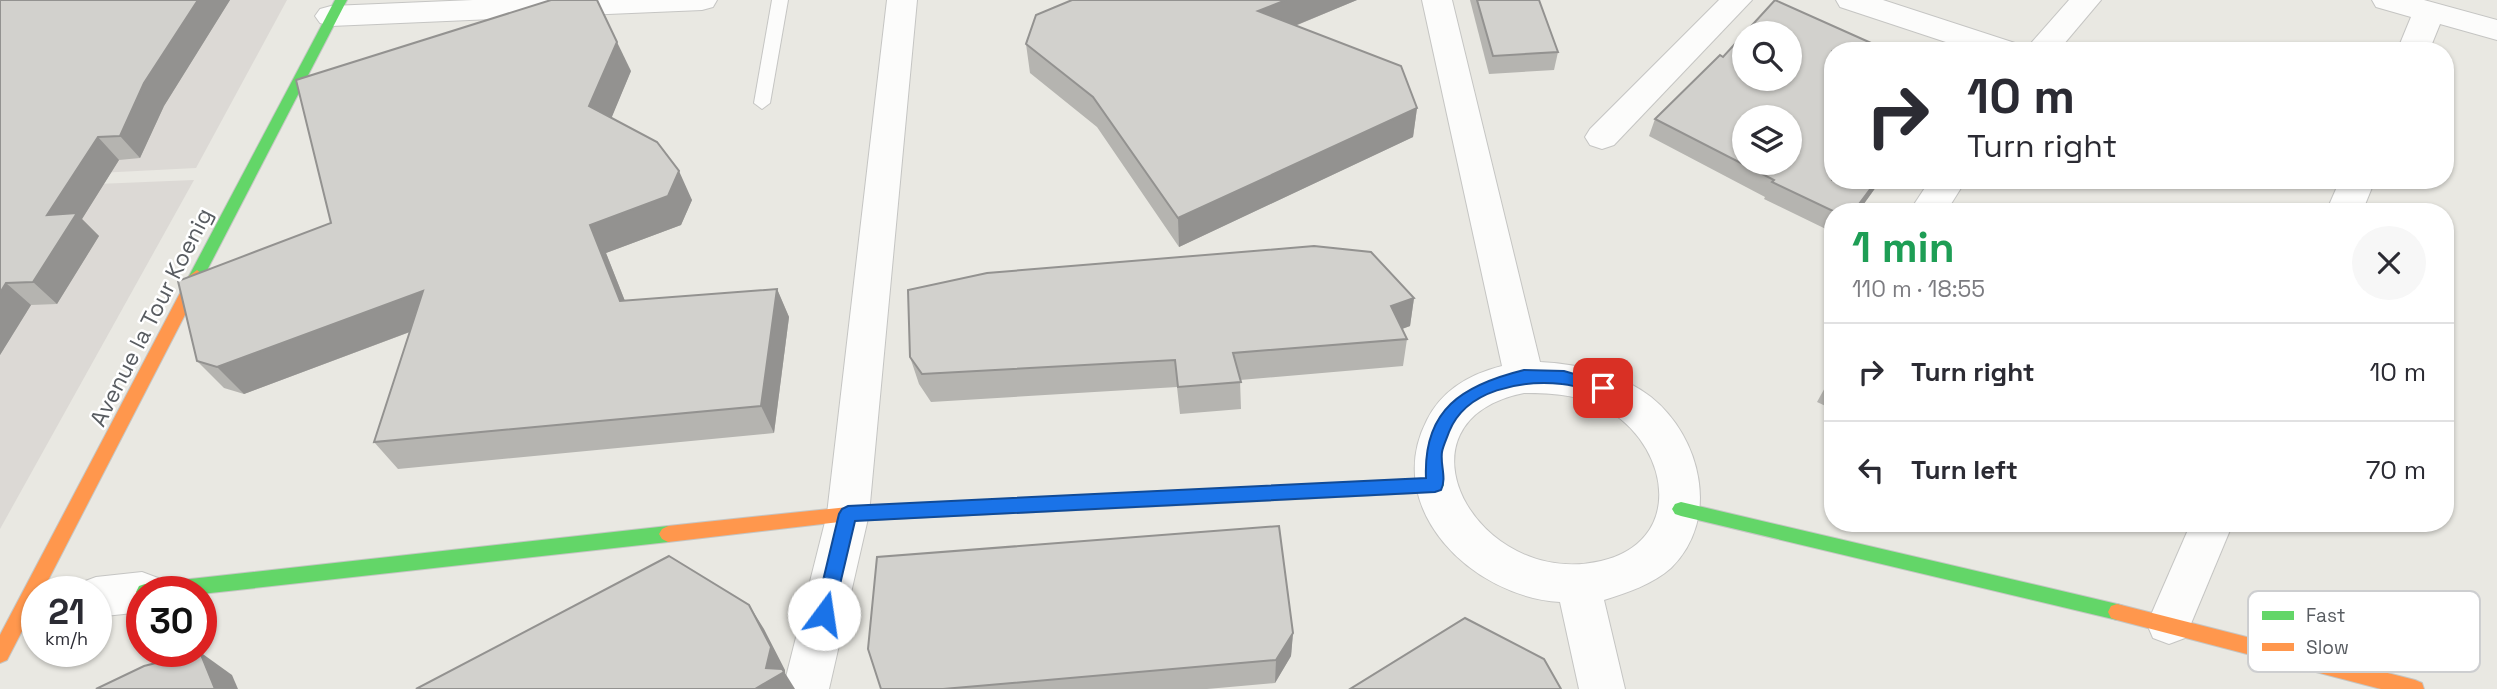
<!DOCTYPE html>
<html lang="en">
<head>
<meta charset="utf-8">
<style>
	body { margin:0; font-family:"Space Grotesk",sans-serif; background:#f7f7f7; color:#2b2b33; height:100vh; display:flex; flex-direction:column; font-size:26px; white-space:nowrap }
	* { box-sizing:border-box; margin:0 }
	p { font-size:23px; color:#7c7c81 }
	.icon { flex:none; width:38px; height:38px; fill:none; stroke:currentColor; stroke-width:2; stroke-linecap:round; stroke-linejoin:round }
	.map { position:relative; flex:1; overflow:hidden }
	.panel { position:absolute; left:1824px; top:203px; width:630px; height:329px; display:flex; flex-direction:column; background:#fff; border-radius:28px; box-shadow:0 2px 5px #0004 }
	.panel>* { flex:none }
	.guide { position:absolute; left:1824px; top:42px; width:630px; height:147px; border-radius:28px; box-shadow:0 2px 5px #0004; background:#fff; color:#2b2b33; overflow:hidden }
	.buttons { position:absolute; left:1732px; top:21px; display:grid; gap:14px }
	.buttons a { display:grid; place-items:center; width:70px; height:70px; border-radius:50%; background:#fff; box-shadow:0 2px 5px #0004; font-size:35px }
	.speed { position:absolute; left:21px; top:576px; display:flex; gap:14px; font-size:35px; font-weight:700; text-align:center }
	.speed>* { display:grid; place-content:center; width:91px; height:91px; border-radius:50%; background:#fff; box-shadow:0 2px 5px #0004; line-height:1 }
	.speed small { font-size:18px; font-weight:400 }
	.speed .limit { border:10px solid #d22; background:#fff; color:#111 }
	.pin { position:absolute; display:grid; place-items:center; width:60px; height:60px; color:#fff; margin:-30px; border-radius:14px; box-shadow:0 4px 10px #0006 }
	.me { position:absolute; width:77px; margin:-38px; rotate:14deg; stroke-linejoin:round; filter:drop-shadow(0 0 5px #0008) }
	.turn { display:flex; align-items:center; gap:24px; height:147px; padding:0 28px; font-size:32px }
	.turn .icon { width:91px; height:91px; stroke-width:2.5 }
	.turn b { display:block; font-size:49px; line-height:60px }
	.round { display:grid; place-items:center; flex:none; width:74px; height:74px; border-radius:37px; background:#f7f7f7 }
	.head { display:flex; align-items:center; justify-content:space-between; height:119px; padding:0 28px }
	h1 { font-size:42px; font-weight:600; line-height:52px; color:#1e9e55 }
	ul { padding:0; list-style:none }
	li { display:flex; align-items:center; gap:21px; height:98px; padding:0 28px; border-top:2px solid #e1e1e2 }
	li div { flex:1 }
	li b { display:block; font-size:26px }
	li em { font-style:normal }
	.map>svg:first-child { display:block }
	.industrial { fill:#dcd9d5 }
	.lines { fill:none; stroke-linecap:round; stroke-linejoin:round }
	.lane-casing { stroke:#c5c5c3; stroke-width:2 }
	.street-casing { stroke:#c5c5c3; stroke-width:2 }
	.fast-casing { stroke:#c5c6c4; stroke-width:2 }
	.slow-casing { stroke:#c5c6c4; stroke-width:2 }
	.lane { fill:#fcfcfb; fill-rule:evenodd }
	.street { fill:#fcfcfb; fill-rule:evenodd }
	.fast { fill:#63d668; fill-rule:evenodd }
	.slow { fill:#ff974d; fill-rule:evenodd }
	.wall { fill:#b5b4b0 }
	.shaded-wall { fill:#939290 }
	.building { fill:#d2d1cd; stroke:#939290; stroke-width:2; fill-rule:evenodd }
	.route { fill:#1a73e8; stroke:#114b97; stroke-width:2 }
	.labels { text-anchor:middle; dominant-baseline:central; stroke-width:5; stroke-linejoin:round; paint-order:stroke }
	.street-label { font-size:23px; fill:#585c61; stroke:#fff }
	.key { fill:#fff; stroke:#cdced0; stroke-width:2 }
	.key-label { font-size:19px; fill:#585c61 }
</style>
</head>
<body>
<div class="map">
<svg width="2497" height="689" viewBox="0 0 2497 689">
	<rect width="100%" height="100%" fill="#e9e8e2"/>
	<!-- industrial -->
	<g class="industrial">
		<polygon points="0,0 287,0 196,168 0,178"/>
		<polygon points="194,180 0,529 0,188"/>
	</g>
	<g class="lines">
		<!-- lane casing -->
		<g class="lane-casing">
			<polygon id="lane" points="772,0 788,0 770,103 762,109 754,103"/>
		</g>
		<!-- street casing -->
		<g class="street-casing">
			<g id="street">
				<polygon points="473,0 717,0 713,7 702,10 331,26 320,23 315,16 320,9 331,6"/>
				<polygon points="887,0 917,0 869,514 829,689 783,689 827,514"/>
				<path d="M 1422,0 L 1452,0 L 1540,362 C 1578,364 1620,373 1651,397 C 1701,437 1721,519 1671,568 C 1653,584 1627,593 1604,600 L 1625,689 L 1579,689 L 1560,602 C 1473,597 1381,509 1427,420 C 1442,390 1470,374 1502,366 ZM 1524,393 C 1554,393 1585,395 1611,412 C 1671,451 1683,542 1601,561 C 1476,590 1385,421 1524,393 Z"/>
				<polygon points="1719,0 1752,0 1614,145 1602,149 1590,145 1585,137 1590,129"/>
				<polygon points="1836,0 1883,0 2018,44 2023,51 1973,51 1840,7"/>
				<polygon points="2069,0 2101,0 2058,51 2024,51"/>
				<polygon points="2372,0 2424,0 2497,20 2497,40 2440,24 2429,51 2397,51 2411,17 2376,7"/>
				<polygon points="1930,180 1966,180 1946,212 1909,212"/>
				<polygon points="2340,180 2375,180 2362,212 2326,212"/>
				<polygon points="2191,523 2233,523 2185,638 2169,644 2153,638 2147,624"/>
				<polygon points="142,572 158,578 164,592 142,592 142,612 96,617 96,592 76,592 80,583 96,577"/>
			</g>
		</g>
		<!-- fast casing -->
		<g class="fast-casing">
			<g id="fast">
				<polygon points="335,0 347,0 202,280 192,280 189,276"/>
				<polygon points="1435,478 1441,480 1444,485 1441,490 1435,492 1182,505 1176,503 1173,498 1176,493 1182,491"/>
				<polygon points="1681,502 2117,604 2123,606 2126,612 2123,618 2117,620 1681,516 1675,514 1672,509 1675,504"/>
				<polygon points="668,526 674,529 677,534 674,539 668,542 201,594 201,592 142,592 142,599 136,592 139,586 145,584"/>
			</g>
		</g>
		<!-- slow casing -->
		<g class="slow-casing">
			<g id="slow">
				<polygon points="197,270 205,276 42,592 37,592 37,602 7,660 0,663 0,635 189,276"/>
				<polygon points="1182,491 1188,493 1191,498 1188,503 1182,505 848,521 668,542 662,539 659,534 662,529 668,526 848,507"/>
				<polygon points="2117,604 2415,680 2422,683 2424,689 2381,689 2117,620 2111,618 2108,612 2111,606"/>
			</g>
		</g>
		<!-- lane -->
		<use href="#lane" class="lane"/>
		<!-- street -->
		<use href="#street" class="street"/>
		<!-- fast -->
		<use href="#fast" class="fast"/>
		<!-- slow -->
		<use href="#slow" class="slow"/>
	</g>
	<!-- wall -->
	<g class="wall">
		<polygon points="0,0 230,0 164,106 140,158 119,160 82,219 99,236 57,304 31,305 0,355"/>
		<polygon points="1072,0 1357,0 1295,26 1417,108 1413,137 1179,247 1097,127 1030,73 1026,44"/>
		<polygon points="1470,0 1539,0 1558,52 1554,70 1489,74"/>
		<polygon points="631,71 611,118 692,200 681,225 606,253 625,301 777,289 789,317 774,433 398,469 374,442 410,332 244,394 224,388 197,361 331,223"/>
		<polygon points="1655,119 1832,180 1881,180 1858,212 1832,212 1832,232 1764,199 1765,197 1649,136"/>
		<polygon points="1414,298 1410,326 1402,329 1407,339 1403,366 1240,380 1241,409 1180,414 1177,387 931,402 919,384 910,357"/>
		<polygon points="1832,375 1832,409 1817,402"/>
		<polygon points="1293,633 1291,656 1275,683 1207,689 881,689"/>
	</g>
	<!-- shaded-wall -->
	<g class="shaded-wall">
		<polygon points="198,0 230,0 164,106 140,158 120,136 144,83"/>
		<polygon points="1286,0 1357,0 1258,41 1258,11"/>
		<polygon points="617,42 631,71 604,136 589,106"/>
		<polygon points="1417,108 1413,137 1179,247 1178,218"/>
		<polygon points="98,137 119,160 82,219 99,236 57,304 33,282 47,215"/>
		<polygon points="679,171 692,200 681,225 606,253 636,329 620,301 590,225"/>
		<polygon points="1877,180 1881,180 1858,212 1853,212"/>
		<polygon points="6,283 31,305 0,355 0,293"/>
		<polygon points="777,289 789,317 774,433 761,406"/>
		<polygon points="423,291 444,319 244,394 217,367"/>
		<polygon points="1414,298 1410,326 1388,334 1391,306"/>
		<polygon points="749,605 764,629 785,670 785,673 795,689 755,689 766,668"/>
		<polygon points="1293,633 1291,656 1275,683 1276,660"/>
		<polygon points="200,652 232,675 238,689 215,689"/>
	</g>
	<!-- building -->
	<g class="building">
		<polygon points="0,0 198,0 144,83 120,136 98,137 47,215 77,213 33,282 6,283 0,293"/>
		<polygon points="551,0 597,0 617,42 589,106 657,142 679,171 668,196 590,225 620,301 777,289 761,406 374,442 423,291 217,367 197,361 178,281 331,223 296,80"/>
		<polygon points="1072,0 1286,0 1258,11 1401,66 1417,108 1178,218 1093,97 1026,44 1036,15"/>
		<polygon points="1477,0 1539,0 1558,52 1493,56"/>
		<path d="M 1775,0 L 1889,51 L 1832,51 L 1832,180 L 1877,180 L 1853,212 L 1835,212 L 1772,182 L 1774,180 L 1655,119 L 1720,55 L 1723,57 ZM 1745,33 L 1790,33 L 1790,79 L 1745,79 ZM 1745,117 L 1790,117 L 1790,163 L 1745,163 Z"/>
		<polygon points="1314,246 1371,252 1414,298 1391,306 1407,339 1233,353 1241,382 1178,387 1175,360 922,374 910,357 908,290 987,273"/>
		<polygon points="1832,375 1832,388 1826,385"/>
		<polygon points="1279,526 1293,633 1276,660 943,689 881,689 868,649 877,557"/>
		<polygon points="669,556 749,605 771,647 766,668 782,669 784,672 755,689 416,689"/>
		<polygon points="1465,618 1544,659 1561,689 1350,689"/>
		<polygon points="200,652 215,689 96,689 144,666"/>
	</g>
	<!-- route -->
	<path class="route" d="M 1524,370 L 1564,371 L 1609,384 L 1612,388 L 1609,393 L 1603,395 C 1590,391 1575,385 1562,384 C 1522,380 1466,389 1449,432 C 1447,438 1443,446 1442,452 C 1440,465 1447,478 1441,490 L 1435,492 L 855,521 L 833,614 L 830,620 L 824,622 L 817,620 L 815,614 L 839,514 L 842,509 L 848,506 L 1426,478 C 1423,409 1463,385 1524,370 Z"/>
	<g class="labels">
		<!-- street labels -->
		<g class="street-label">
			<text transform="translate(151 317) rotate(-63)">Avenue la Tour Koenig</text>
		</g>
	</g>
	<!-- legend -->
	<rect x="2248" y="591" width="232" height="81" rx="10" class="key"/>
	<rect x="2262" y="611" width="32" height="9" fill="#63d668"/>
	<rect x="2262" y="643" width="32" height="8" fill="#ff974d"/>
	<g class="key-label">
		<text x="2306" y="622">Fast</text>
		<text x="2306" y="654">Slow</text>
	</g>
</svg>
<div class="buttons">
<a><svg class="icon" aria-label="search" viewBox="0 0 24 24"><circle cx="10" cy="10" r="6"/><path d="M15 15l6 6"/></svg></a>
<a><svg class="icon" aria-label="layers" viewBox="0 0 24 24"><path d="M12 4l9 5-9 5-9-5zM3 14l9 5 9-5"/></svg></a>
</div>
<div class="speed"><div>21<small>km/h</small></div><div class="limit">30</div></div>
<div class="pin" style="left:1603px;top:388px;background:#d93025"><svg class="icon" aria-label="arrive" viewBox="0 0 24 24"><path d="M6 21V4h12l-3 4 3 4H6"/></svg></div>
<svg class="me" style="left:824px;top:614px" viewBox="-20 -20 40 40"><circle r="19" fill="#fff"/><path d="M0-13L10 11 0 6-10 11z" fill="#1a73e8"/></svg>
<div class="guide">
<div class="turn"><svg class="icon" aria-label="right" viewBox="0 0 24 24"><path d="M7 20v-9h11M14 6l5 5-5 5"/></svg><div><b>10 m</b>Turn right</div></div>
</div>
<section class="panel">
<div class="head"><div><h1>1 min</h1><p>110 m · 18:55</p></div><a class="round"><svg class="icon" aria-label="close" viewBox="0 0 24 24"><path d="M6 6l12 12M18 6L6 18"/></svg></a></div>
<ul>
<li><svg class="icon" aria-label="right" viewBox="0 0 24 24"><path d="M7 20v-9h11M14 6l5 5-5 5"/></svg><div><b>Turn right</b></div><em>10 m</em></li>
<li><svg class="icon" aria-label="left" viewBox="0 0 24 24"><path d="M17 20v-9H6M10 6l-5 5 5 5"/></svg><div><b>Turn left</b></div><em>70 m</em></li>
</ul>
</section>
</div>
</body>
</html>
